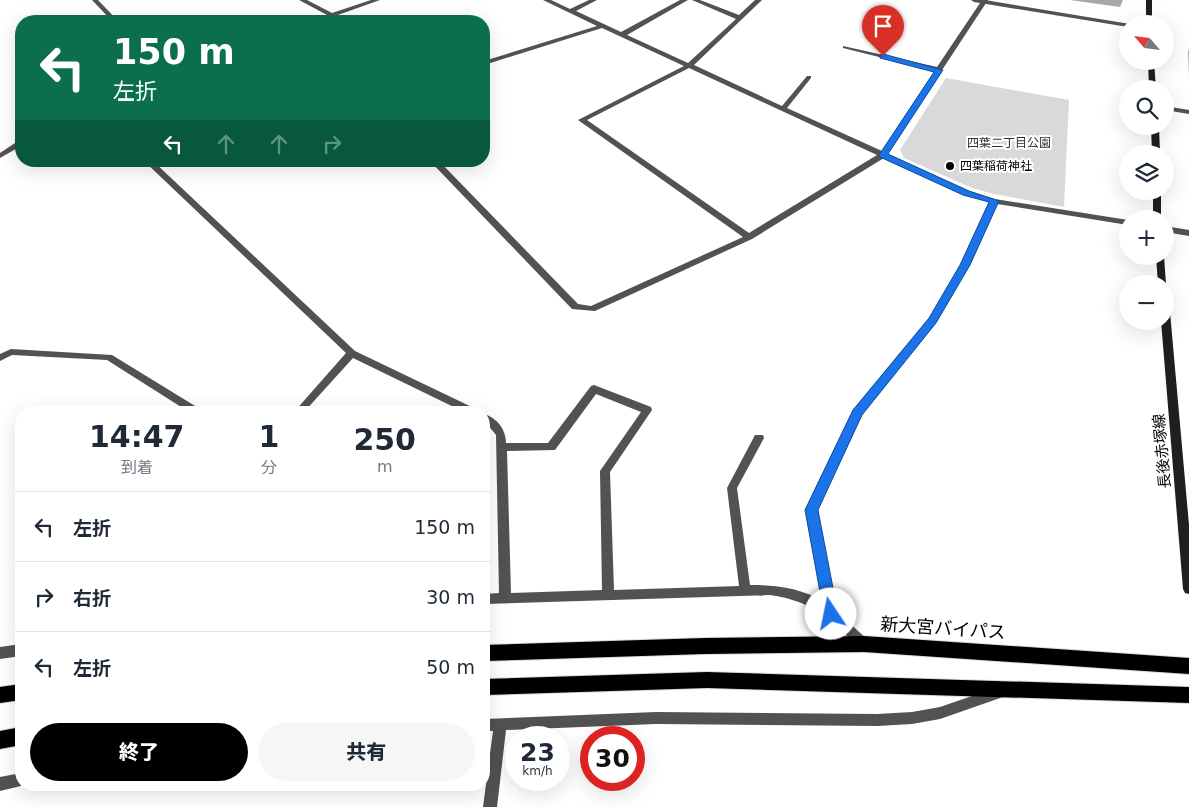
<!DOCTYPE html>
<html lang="ja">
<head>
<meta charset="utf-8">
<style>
	body { margin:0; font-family:"DejaVu Sans","Noto Sans JP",sans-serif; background:#f6f6f7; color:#1f2937; height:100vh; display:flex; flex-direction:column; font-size:19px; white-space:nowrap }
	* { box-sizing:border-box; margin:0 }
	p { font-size:16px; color:#747a83 }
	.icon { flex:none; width:28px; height:28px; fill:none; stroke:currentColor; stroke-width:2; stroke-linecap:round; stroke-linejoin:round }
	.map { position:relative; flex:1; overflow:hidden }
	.details { position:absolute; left:15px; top:406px; width:475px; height:385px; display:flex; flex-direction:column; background:#fff; border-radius:20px; box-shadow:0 5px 20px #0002 }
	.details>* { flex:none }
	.guide { position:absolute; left:15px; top:15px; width:475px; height:152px; border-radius:20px; box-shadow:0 5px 20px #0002; background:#0b6e4f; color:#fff; overflow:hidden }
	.needle { width:32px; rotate:298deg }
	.controls { position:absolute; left:1119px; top:15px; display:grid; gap:10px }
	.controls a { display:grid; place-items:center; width:55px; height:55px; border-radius:50%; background:#fff; box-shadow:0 5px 20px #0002; font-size:25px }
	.speed { position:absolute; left:505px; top:726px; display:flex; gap:10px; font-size:25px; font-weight:700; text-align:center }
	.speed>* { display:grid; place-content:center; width:65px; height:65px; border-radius:50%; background:#fff; box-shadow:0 5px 20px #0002; line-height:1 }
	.speed small { font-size:12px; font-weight:400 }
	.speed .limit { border:8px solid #d22; background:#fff; color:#111 }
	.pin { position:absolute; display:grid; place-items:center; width:42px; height:42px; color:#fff; margin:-51px -21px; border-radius:50% 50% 50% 0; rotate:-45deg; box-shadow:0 0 5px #0007 }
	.pin .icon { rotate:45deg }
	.me { position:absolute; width:55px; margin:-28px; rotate:349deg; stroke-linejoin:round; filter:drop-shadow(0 0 4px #0008) }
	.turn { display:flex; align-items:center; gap:18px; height:105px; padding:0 15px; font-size:22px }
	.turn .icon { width:65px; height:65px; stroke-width:2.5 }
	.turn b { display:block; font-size:35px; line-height:42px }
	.lanes { display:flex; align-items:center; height:48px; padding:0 15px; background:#0003; justify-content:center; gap:25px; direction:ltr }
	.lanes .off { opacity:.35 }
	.eta { display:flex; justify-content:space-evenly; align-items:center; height:85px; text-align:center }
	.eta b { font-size:30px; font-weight:800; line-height:35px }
	.primary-button { display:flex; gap:10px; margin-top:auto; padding:10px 15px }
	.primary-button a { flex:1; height:58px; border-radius:30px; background:#000; color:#fff; font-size:20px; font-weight:800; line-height:58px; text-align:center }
	.primary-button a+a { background:#f6f6f7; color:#1f2937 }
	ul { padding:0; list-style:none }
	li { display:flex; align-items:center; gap:15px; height:70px; padding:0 15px; border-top:1px solid #e0e1e3 }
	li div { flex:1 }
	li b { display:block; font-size:19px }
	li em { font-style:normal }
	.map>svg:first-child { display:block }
	.green { fill:#d9d9d9 }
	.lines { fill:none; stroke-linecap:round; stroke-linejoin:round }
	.trunk-casing { stroke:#dbdbdb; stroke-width:2 }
	.minor { fill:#525252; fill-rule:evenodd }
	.tertiary { fill:#525252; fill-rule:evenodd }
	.secondary { fill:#1f1f1f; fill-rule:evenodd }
	.trunk { fill:#000; fill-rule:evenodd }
	.wall { fill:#a7a7a7 }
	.route { fill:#1a73e8; stroke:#114b97 }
	.poi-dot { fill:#000; stroke:#fff; stroke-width:2 }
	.labels { text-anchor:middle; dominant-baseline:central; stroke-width:4; stroke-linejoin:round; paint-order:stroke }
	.far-park-label { font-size:12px; fill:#303030; stroke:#fff }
	.far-poi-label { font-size:12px; fill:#000; stroke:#fff; text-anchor:start }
	.street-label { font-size:15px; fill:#000; stroke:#fff }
	.near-street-label { font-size:18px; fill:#000; stroke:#fff }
</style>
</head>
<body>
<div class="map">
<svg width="1189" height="807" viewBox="0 0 1189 807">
	<rect width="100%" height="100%" fill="#fff"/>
	<!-- green -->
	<polygon class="green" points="946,78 1069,100 1064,207 994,194 972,188 904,158 900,150"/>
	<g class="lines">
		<!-- trunk casing -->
		<g class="trunk-casing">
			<g id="trunk">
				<polygon points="864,636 1189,658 1189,674 864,652 705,654 484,661 484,645 705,638"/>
				<polygon points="707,672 1189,687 1189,703 707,688 484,695 484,679"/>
				<polygon points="21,684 21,700 0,703 0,687"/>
				<polygon points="21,727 21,745 0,749 0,731"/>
			</g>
		</g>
		<!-- minor -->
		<g class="minor">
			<polygon points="92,0 98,0 118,21 112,21"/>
			<polygon points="299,0 307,0 332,13 371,0 380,0 335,16 336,21 332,21 329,16"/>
			<path d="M 543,0 L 551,0 L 570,9 L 589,0 L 597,0 L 576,11 L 621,32 L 680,0 L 688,0 L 627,35 L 688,63 L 736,19 L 692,0 L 700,0 L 739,15 L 755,0 L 762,0 L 694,65 L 782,106 L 807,76 L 811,76 L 811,78 L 787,108 L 882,151 L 935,71 L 843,48 L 843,46 L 937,67 L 982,0 L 988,0 L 887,154 L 969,191 L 995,199 L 1128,220 L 1128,225 L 997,204 L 969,265 L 936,322 L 861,415 L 817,510 L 836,611 L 868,640 L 870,644 L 868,648 L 864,650 L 860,648 C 829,619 813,601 770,595 L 484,604 L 484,594 L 499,593 L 496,435 L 488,425 L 484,422 L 484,414 C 497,418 506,429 506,443 L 548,443 L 591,386 L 594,385 L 651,407 L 652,410 L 610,472 L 614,590 L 739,586 L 727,488 L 755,435 L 763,435 L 764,438 L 737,488 L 750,585 C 776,585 800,588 823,601 L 805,510 L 853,410 L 930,318 L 961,265 L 989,202 L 963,195 L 884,158 L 752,239 L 595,311 L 572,309 L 430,161 L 439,161 L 578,304 L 591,306 L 743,237 L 578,120 L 684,66 L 602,28 L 484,65 L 484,61 L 597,26 ZM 689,68 L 877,155 L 749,233 L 587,120 ZM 596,394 L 641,412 L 600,471 L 602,590 L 511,593 L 507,451 L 555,450 Z"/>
			<polygon points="1165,106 1189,110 1189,114 1165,110"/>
			<polygon points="18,141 21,141 21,146 0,158 0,153"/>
			<polygon points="144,161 153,161 355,351 476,409 477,412 464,412 353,358 304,412 294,412 346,353"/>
			<polygon points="1165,226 1189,230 1189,236 1165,232"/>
			<polygon points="11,349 112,355 200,409 201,412 189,412 107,360 12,355 0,361 0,354"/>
			<polygon points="21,644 21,656 0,659 0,647"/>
			<polygon points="998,687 1003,689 1004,693 1003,697 940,719 912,724 877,726 656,724 506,730 497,807 483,807 493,731 484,731 484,719 656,712 877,714 912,712 940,707"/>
			<polygon points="21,773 21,785 25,785 0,791 0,777"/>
		</g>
		<!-- tertiary -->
		<polygon class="tertiary" points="971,0 985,0 1130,24 1128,24 1128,27 974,2"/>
		<!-- secondary -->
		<g class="secondary">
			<rect x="1146" y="0" width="6" height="24"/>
			<polygon points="1148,61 1154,61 1156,89 1149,89"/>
			<polygon points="1151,126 1159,126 1160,154 1152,154"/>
			<rect x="1153" y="191" width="8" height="28"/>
			<polygon points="1156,256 1164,256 1166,284 1165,286 1165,284 1158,284"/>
			<polygon points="1165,309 1170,312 1189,525 1189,594 1185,593 1183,589 1161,321 1165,321"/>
		</g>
		<!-- trunk -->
		<use href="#trunk" class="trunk"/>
	</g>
	<!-- wall -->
	<g class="wall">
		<polygon points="1070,0 1123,0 1120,7"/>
		<polygon points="1189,49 1189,77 1188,51"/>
	</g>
	<!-- route -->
	<polygon class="route" points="883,54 943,70 888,154 969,191 999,201 970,265 936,323 862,415 818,510 838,614 836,618 831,620 826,618 824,614 805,510 853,410 929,318 960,265 989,202 963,195 880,157 879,155 934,72 880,58 880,55"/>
	<!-- markers -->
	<circle class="poi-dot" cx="950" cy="166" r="5"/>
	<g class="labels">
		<!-- far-park labels -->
		<g class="far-park-label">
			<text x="1009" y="143">四葉二丁目公園</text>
		</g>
		<!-- far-poi labels -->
		<g class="far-poi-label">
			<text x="960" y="166">四葉稲荷神社</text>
		</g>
		<!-- street labels -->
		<g class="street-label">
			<text transform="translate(1162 451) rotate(-95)">長後赤塚線</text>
		</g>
		<!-- near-street labels -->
		<g class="near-street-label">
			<text transform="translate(943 628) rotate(4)">新大宮バイパス</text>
		</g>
	</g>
</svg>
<div class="controls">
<a><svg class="needle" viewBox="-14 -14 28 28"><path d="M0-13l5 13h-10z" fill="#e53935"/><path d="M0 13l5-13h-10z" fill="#747a83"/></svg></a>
<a><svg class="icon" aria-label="search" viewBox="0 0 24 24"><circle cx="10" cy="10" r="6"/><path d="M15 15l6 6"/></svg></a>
<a><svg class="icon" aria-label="layers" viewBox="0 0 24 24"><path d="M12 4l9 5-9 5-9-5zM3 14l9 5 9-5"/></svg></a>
<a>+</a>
<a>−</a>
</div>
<div class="speed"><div>23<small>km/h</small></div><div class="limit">30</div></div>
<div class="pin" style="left:883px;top:56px;background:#d93025"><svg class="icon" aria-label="arrive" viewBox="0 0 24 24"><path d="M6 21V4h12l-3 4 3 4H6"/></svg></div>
<svg class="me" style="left:831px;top:614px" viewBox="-20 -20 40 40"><circle r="19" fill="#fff"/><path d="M0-13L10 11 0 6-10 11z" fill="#1a73e8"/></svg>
<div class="guide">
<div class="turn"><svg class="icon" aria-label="left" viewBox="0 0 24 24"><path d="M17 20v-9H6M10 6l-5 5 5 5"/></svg><div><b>150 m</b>左折</div></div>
<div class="lanes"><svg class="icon" aria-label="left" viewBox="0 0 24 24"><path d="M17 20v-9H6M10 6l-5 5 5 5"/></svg><svg class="icon off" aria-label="ahead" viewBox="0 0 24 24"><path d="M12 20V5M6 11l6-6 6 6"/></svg><svg class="icon off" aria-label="ahead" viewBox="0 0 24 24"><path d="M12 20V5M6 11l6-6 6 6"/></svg><svg class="icon off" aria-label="right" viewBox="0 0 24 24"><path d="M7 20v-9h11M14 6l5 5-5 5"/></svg></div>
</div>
<section class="details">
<div class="eta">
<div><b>14:47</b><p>到着</p></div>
<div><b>1</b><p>分</p></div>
<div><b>250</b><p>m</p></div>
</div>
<ul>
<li><svg class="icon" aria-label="left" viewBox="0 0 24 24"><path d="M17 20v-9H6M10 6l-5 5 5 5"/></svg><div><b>左折</b></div><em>150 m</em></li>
<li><svg class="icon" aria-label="right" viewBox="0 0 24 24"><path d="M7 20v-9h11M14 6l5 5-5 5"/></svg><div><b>右折</b></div><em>30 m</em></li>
<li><svg class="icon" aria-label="left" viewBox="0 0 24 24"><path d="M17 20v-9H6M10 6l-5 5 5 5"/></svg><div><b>左折</b></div><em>50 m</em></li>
</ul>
<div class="primary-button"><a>終了</a><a>共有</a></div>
</section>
</div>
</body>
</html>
